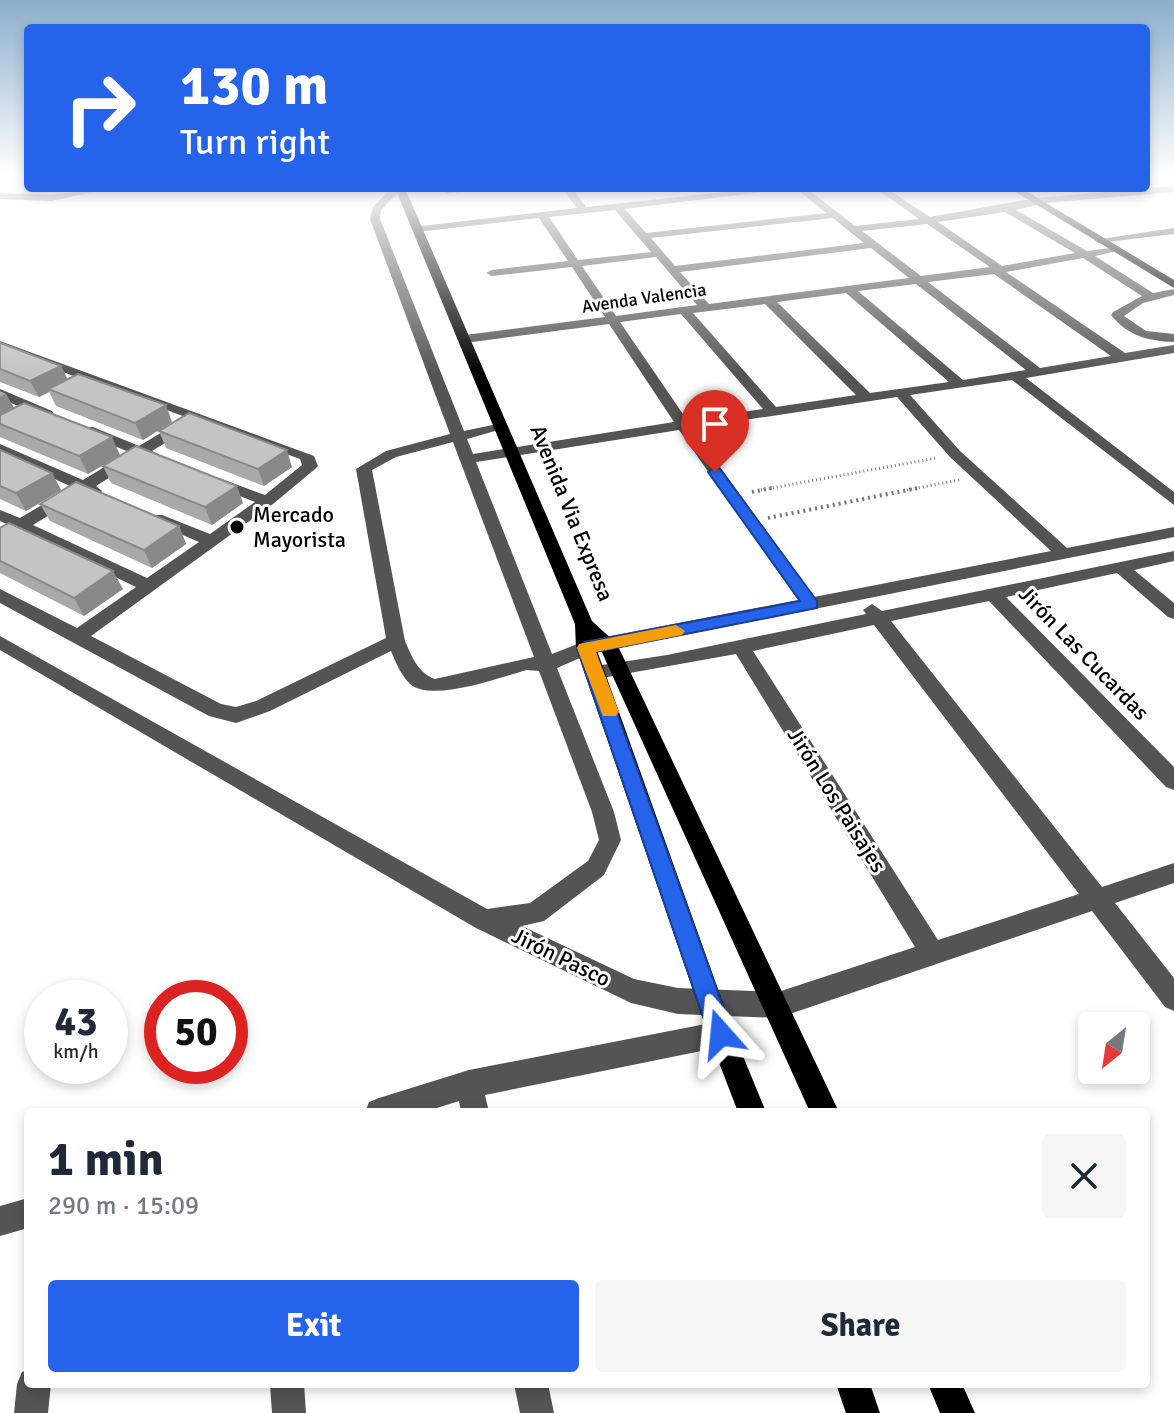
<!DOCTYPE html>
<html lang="en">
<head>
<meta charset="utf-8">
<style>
	body { margin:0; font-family:Signika,sans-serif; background:#f6f6f7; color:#1f2937; height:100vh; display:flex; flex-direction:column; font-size:30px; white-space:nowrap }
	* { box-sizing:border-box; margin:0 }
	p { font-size:26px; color:#747a83 }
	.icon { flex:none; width:44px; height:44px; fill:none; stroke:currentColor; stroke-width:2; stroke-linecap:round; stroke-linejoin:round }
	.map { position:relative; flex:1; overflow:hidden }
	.drawer { position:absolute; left:24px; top:1108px; width:1126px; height:280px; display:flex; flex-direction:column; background:#fff; border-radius:8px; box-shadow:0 4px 12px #0003 }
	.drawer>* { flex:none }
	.guide { position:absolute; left:24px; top:24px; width:1126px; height:168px; border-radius:8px; box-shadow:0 4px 12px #0003; background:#2563eb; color:#fff; overflow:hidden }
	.needle { width:52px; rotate:210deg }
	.fabs { position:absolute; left:1078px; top:1012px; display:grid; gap:16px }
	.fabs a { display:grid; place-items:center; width:72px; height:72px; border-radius:8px; background:#fff; box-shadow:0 4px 12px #0003; font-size:40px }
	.speed { position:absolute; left:24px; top:980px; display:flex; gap:16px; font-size:40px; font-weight:700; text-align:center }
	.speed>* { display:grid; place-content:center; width:104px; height:104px; border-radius:50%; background:#fff; box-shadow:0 4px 12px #0003; line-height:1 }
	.speed small { font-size:20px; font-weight:400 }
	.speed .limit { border:12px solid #d22; background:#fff; color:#111 }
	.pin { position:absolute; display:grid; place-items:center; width:68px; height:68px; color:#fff; margin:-82px -34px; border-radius:50% 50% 50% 0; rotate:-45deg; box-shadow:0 0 8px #0007 }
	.pin .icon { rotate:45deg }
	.me { position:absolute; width:88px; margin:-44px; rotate:342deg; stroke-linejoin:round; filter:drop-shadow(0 0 6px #0008) }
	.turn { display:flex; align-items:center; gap:28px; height:168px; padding:0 24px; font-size:36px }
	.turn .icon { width:104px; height:104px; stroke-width:2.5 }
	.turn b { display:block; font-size:56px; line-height:68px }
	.round { display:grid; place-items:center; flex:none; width:84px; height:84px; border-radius:8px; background:#f6f6f7 }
	.overview { display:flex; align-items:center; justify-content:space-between; height:136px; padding:0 24px }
	h1 { font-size:48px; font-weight:700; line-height:60px }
	.primary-button { display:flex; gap:16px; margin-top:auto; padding:16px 24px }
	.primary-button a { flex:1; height:92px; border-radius:8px; background:#2563eb; color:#fff; font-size:32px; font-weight:700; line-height:92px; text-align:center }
	.primary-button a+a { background:#f6f6f7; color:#1f2937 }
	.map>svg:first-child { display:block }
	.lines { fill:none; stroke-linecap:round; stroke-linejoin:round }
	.path-far1 { stroke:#767676; stroke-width:3; stroke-dasharray:1 3; stroke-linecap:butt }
	.path { stroke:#767676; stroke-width:4; stroke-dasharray:2 4; stroke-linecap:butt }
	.minor { fill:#545454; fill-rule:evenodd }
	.major { fill:#000; fill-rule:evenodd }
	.wall { fill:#a9a9a9 }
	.shaded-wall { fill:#898989 }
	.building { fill:#c4c4c4; stroke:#898989; stroke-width:2 }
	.route { fill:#2563eb; stroke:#184099; stroke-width:2 }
	.slow { fill:#f59e0b }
	.poi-dot { fill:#000; stroke:#fff; stroke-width:3 }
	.labels { text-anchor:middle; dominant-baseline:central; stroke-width:6; stroke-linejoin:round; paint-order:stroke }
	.far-street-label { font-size:18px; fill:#000; stroke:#fff }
	.street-label { font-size:22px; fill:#000; stroke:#fff }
	.poi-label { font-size:22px; fill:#000; stroke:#fff; text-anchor:start }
</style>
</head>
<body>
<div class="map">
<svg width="1174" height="1413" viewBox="0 0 1174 1413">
	<rect width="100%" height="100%" fill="#fff"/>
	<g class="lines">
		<!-- path-far1 -->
		<g class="path-far1">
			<polyline points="761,490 936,458"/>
			<polyline points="907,490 959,480"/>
		</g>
		<!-- path -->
		<g class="path">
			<polyline points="752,492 772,488"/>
			<polyline points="768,518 918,488"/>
		</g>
		<!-- minor -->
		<g class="minor">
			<path d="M 1174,186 L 1174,192 L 1045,203 L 1016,210 L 1087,251 L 1117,247 L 1117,251 L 1095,256 L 1153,293 L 1174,289 L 1174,295 L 1143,303 L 1124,316 L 1146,331 L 1174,334 L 1174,342 C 1148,341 1128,336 1111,315 L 1113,312 L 1142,296 L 1083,258 L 1006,272 L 1125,353 L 1174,345 L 1174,353 L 1026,378 L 1174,492 L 1174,505 L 1012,380 L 910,395 L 960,451 L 1067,548 L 1174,527 L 1174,537 L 589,654 L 557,668 L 614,812 L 621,840 L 604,875 L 544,921 L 522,926 L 634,979 L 678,988 L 778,992 L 915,947 L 736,654 L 596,679 L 589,677 L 586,672 L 589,667 L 667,655 L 866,614 L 863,610 L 872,604 L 882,611 L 1174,551 L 1174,561 L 1134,570 L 1174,603 L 1174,619 L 1168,617 L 1117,573 L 1006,597 L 1174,767 L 1174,790 L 1166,787 L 989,601 L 891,621 L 1102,887 L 1174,863 L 1174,883 L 1115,903 L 1174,978 L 1174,1011 L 1165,1007 L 1092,911 L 778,1018 L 678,1014 L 631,1003 L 476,928 L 0,650 L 0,636 L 487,909 L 530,903 L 588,861 L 599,840 L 592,812 L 539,671 L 527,670 C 500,677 432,703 410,684 C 401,675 396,663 391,651 L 270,711 L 236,723 L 209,716 L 0,603 L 0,589 L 77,628 L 136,587 L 22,532 L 0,543 L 0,531 L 9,525 L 0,521 L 0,510 L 20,518 L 72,487 L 0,454 L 0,444 L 83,480 L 129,452 L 83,433 L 83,427 L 93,427 L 139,446 L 179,422 L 189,422 L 189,428 L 152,451 L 160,455 L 160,461 L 141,458 L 96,486 L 102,491 L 100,494 L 85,493 L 33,525 L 147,578 L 199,542 L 150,521 L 150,515 L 162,515 L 210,534 L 255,502 L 209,484 L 209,478 L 219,478 L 265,495 L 302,465 L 300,459 L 0,349 L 0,341 L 314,456 L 318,466 L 315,469 L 273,504 L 91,636 L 221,704 L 236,707 L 256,701 L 386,638 L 356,469 L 386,451 L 450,434 L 370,219 L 373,207 L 392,188 L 402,188 L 381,210 L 380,219 L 464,431 L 502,423 L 509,427 L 467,439 L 473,454 L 674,422 L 609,324 L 465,343 L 459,339 L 465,335 L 605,317 L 572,267 L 492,276 L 486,273 L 492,270 L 568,261 L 539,218 L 417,232 L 412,229 L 413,227 L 577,208 L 562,188 L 572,188 L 586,207 L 763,188 L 794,188 L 625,209 L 646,233 L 826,213 L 795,188 L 806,188 L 855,226 L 919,219 L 875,188 L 886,188 L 930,217 L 1037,198 ZM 615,210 L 651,252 L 578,260 L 549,217 ZM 1005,212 L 1075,253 L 1002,266 L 938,222 ZM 833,218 L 864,243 L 675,266 L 651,238 ZM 927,224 L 990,267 L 921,276 L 862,231 ZM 871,248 L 909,278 L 709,304 L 680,272 ZM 656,257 L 697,305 L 616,316 L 582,266 ZM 994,274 L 1111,356 L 1040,368 L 928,282 ZM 916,284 L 1026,370 L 963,380 L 858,291 ZM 846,293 L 949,382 L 870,393 L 777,302 ZM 765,304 L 856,395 L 776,407 L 693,313 ZM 681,314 L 763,409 L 687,420 L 620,322 ZM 897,397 L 950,457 L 1051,551 L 814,597 L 692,428 ZM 679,430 L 798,600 L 585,641 L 552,654 L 476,462 ZM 453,442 L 534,657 L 435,679 C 418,673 412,657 405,641 L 372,470 L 396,457 ZM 874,625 L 1079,894 L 938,940 L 753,651 Z"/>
			<polygon points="94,188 109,188 52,201 0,199 0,193 52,195"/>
			<polygon points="449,188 488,188 447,194 442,191"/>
			<polygon points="1174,228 1174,234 1099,243 1094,240"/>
			<polygon points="0,389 52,411 54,414 42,417 0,398"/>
			<polygon points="721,1021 730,1025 734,1034 730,1043 721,1047 485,1095 489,1112 461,1112 459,1101 424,1112 365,1112 369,1102 379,1098 469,1070"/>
			<polygon points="28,1198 28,1228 0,1236 0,1206"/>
			<polygon points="28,1370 28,1384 51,1384 48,1413 14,1413 17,1384 22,1372"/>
			<polygon points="270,1384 304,1384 306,1413 272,1413"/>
			<polygon points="514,1384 548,1384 554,1413 520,1413"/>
		</g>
		<!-- major -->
		<g class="major">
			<polygon points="395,188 405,188 592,621 617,644 839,1112 810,1112 600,648 594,642 734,1034 766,1112 738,1112 708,1034 576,648 575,624"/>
			<polygon points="1009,188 1021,188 1174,280 1174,288"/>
			<polygon points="836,1384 870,1384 880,1413 846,1413"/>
			<polygon points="928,1384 962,1384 975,1413 940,1413"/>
		</g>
	</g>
	<!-- wall -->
	<g class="wall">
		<polygon points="0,343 61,366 67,379 172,422 143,440 56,406 49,392 39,397 0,382"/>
		<polygon points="0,391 6,394 14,408 120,455 88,474 0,437"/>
		<polygon points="159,431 292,467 264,486 166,448"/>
		<polygon points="0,450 52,473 61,490 26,511 0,499"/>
		<polygon points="103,466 243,503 212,525 111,483"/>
		<polygon points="40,504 179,526 186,544 152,568 50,521"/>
		<polygon points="0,528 123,589 84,616 0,573"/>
	</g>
	<!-- shaded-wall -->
	<g class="shaded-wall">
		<polygon points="61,366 69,382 48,389 49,392 39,397 30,381"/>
		<polygon points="6,394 15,410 0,418 0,397"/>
		<polygon points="166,405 172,422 143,440 135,423"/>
		<polygon points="112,437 120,455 88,474 79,456"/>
		<polygon points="287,450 292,467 264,486 258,469"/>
		<polygon points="52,473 61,490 26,511 16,493"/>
		<polygon points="237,486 243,503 212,525 205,507"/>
		<polygon points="179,526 186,544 152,568 144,550"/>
		<polygon points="113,571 123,589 84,616 74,598"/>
	</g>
	<!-- building -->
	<g class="building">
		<polygon points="0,343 61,366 30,381 0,369"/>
		<polygon points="78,374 166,405 135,423 48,389"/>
		<polygon points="24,403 112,437 79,456 0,424 0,415"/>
		<polygon points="189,413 287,450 258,469 159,431"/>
		<polygon points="136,446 237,486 205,507 103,466"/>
		<polygon points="0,450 52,473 16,493 0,486"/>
		<polygon points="76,482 179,526 144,550 40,504"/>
		<polygon points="9,523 113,571 74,598 0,561 0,528"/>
	</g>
	<!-- sky -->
	<linearGradient id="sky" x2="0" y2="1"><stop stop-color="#8cadcc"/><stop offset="0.47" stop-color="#fff"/><stop offset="1" stop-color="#fff" stop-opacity="0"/></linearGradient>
	<rect width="1174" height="374" fill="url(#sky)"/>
	<!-- route -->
	<polygon class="route" points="715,467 720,469 817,601 817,608 595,652 733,1034 730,1042 721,1046 712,1042 709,1034 577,648 585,642 800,601 708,472"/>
	<!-- slow -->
	<polygon class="slow" points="676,625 685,631 682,635 596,652 619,712 616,716 603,716 577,648 579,644"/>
	<!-- markers -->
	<circle class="poi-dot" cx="237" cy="527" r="8"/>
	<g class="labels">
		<!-- far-street labels -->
		<g class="far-street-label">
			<text transform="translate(644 298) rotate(-8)">Avenda Valencia</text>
		</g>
		<!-- street labels -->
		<g class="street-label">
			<text transform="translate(572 513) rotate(68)">Avenida Via Expresa</text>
			<text transform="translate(1084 653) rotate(46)">Jirón Las Cucardas</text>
			<text transform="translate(837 800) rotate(58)">Jirón Los Paisajes</text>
			<text transform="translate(561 957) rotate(26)">Jirón Pasco</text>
		</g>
		<!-- poi labels -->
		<g class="poi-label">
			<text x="253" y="514">Mercado<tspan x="253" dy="25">Mayorista</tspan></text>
		</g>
	</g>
</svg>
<div class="fabs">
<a><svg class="needle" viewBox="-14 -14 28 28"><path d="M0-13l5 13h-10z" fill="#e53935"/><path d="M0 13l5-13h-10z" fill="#747a83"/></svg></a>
</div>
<div class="speed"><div>43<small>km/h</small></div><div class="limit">50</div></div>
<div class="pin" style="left:715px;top:472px;background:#d93025"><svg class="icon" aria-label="arrive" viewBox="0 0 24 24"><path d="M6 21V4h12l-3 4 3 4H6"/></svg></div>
<svg class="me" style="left:721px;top:1034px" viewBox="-20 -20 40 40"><path d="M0-17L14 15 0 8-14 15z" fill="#2563eb" stroke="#fff" stroke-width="4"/></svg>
<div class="guide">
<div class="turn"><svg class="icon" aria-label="right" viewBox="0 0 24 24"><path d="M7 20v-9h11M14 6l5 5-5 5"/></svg><div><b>130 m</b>Turn right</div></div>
</div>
<section class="drawer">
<div class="overview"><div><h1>1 min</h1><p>290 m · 15:09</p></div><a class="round"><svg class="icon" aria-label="close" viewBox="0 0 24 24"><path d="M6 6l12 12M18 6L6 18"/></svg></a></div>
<div class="primary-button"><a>Exit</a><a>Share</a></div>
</section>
</div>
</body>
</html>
